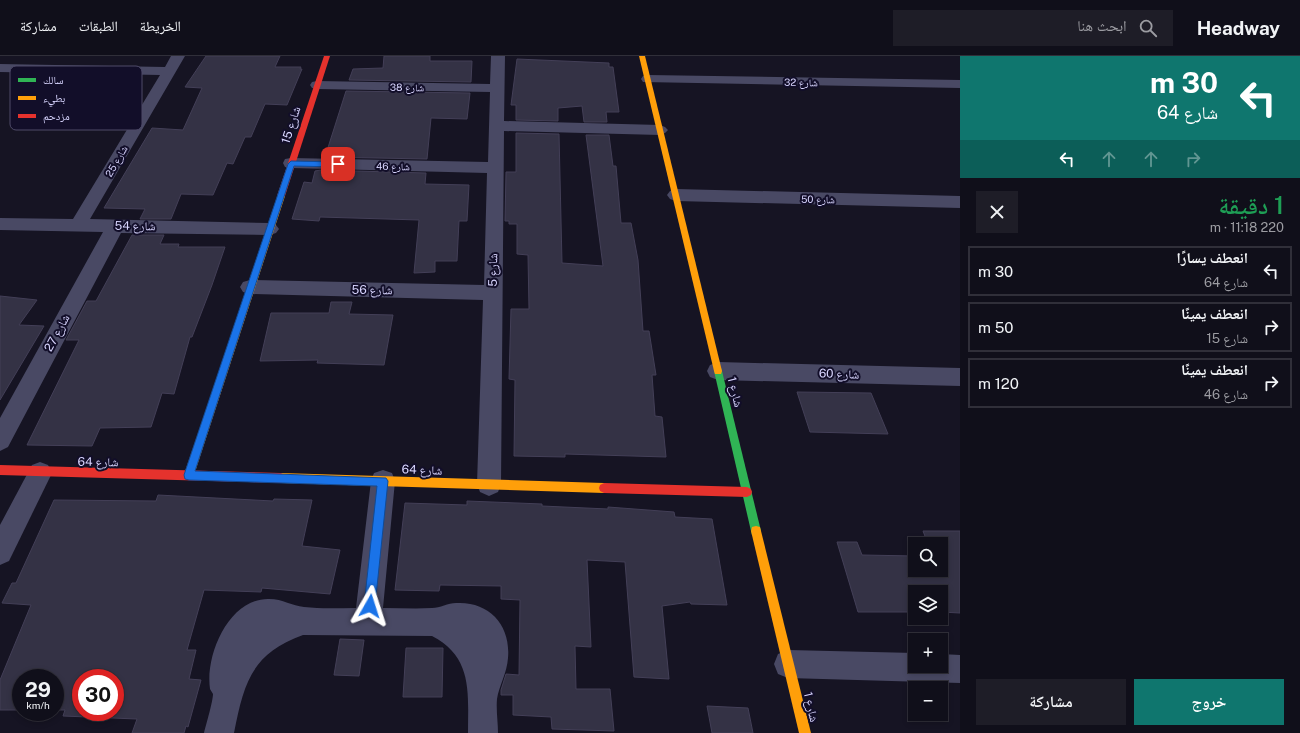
<!DOCTYPE html>
<html lang="ar">
<head>
<meta charset="utf-8">
<style>
	body { margin:0; font-family:"Public Sans","Noto Naskh Arabic",sans-serif; background:#1e1d27; color:#f1f3f6; direction:rtl; height:100vh; display:flex; flex-direction:column; font-size:15px; white-space:nowrap }
	* { box-sizing:border-box; margin:0 }
	p { font-size:13px; color:#9c9ca2 }
	.icon { flex:none; width:22px; height:22px; fill:none; stroke:currentColor; stroke-width:2; stroke-linecap:round; stroke-linejoin:round }
	.map { position:relative; flex:1; overflow:hidden; direction:ltr }
	.sheet { display:flex; flex-direction:column; background:#100f1a; width:340px }
	.sheet>* { flex:none }
	.top-card { background:#0f766e; color:#fff; overflow:hidden }
	.tools { position:absolute; left:908px; top:481px; display:grid; gap:8px }
	.tools a { display:grid; place-items:center; width:40px; height:40px; border-radius:0px; background:#100f1a; box-shadow:0 2px 6px #0003,0 0 0 1px #302f39; font-size:20px }
	.speed { position:absolute; left:12px; top:613px; display:flex; gap:8px; font-size:20px; font-weight:700; text-align:center }
	.speed>* { display:grid; place-content:center; width:52px; height:52px; border-radius:50%; background:#100f1a; box-shadow:0 2px 6px #0003,0 0 0 1px #302f39; line-height:1 }
	.speed small { font-size:10px; font-weight:400 }
	.speed .limit { border:6px solid #d22; background:#fff; color:#111 }
	.pin { position:absolute; display:grid; place-items:center; width:34px; height:34px; color:#fff; margin:-17px; border-radius:8px; box-shadow:0 2px 6px #0006 }
	.me { position:absolute; width:44px; margin:-22px; rotate:6deg; stroke-linejoin:round; filter:drop-shadow(0 0 3px #0008) }
	.turn { display:flex; align-items:center; gap:14px; height:84px; padding:0 16px; font-size:18px }
	.turn .icon { width:52px; height:52px; stroke-width:2.5 }
	.turn b { display:block; font-size:28px; line-height:34px }
	.lanes { display:flex; align-items:center; height:38px; padding:0 16px; background:#0003; justify-content:center; gap:20px; direction:ltr }
	.lanes .off { opacity:.35 }
	.round { display:grid; place-items:center; flex:none; width:42px; height:42px; border-radius:0px; background:#1e1d27 }
	.overview { display:flex; align-items:center; justify-content:space-between; height:68px; padding:0 16px }
	h1 { font-size:24px; font-weight:600; line-height:30px; color:#1e9e55 }
	.primary-button { display:flex; gap:8px; margin-top:auto; padding:8px 16px }
	.primary-button a { flex:1; height:46px; border-radius:0px; background:#0f766e; color:#fff; font-size:16px; font-weight:600; line-height:46px; text-align:center }
	.primary-button a+a { background:#1e1d27; color:#f1f3f6 }
	ul { padding:0; list-style:none }
	li { display:flex; align-items:center; gap:12px; height:50px; margin:0 8px 6px; padding:0 8px; border:2px solid #302f39; border-radius:0px }
	li div { flex:1 }
	li b { display:block; font-size:15px }
	li em { font-style:normal }
	header { display:flex; align-items:center; gap:24px; box-sizing:border-box; height:56px; padding:0 20px; background:#100f1a; border-bottom:1px solid #302f39 }
	header strong { font-size:19px }
	nav { display:flex; gap:22px; margin-inline-start:auto; font-size:14px }
	.search { width:280px; height:36px; background:#1e1d27; display:flex; align-items:center; gap:10px; box-sizing:border-box; padding:0 14px; border-radius:0px; color:#9c9ca2; font-size:15px }
	main { display:flex; flex:1; min-height:0 }
	.map>svg:first-child { display:block }
	.building { fill:#343245; stroke:#433f57; fill-rule:evenodd }
	.lines { fill:none; stroke-linecap:round; stroke-linejoin:round }
	.street { fill:#494964; fill-rule:evenodd }
	.fast { fill:#30b455; fill-rule:evenodd }
	.slow { fill:#ff9f0a; fill-rule:evenodd }
	.jam { fill:#e5322d; fill-rule:evenodd }
	.route { fill:#1a73e8; stroke:#114b97 }
	.labels { text-anchor:middle; dominant-baseline:central; stroke-width:4; stroke-linejoin:round; paint-order:stroke }
	.far-street-label { font-size:10px; fill:#d9d6ff; stroke:#120e29 }
	.street-label { font-size:12px; fill:#d9d6ff; stroke:#120e29 }
	.key { fill:#120e29; stroke:#4e4a69; stroke-width:1 }
	.key-label { font-size:11px; fill:#d9d6ff }
</style>
</head>
<body>
<header>
<strong>Headway</strong>
<div class="search"><svg class="icon" aria-label="search" viewBox="0 0 24 24"><circle cx="10" cy="10" r="6"/><path d="M15 15l6 6"/></svg>ابحث هنا</div>
<nav><a>الخريطة</a><a>الطبقات</a><a>مشاركة</a></nav>
</header>
<main>
<section class="sheet">
<div class="top-card">
<div class="turn"><svg class="icon" aria-label="left" viewBox="0 0 24 24"><path d="M17 20v-9H6M10 6l-5 5 5 5"/></svg><div><b>30 m</b>شارع 64</div></div>
<div class="lanes"><svg class="icon" aria-label="left" viewBox="0 0 24 24"><path d="M17 20v-9H6M10 6l-5 5 5 5"/></svg><svg class="icon off" aria-label="ahead" viewBox="0 0 24 24"><path d="M12 20V5M6 11l6-6 6 6"/></svg><svg class="icon off" aria-label="ahead" viewBox="0 0 24 24"><path d="M12 20V5M6 11l6-6 6 6"/></svg><svg class="icon off" aria-label="right" viewBox="0 0 24 24"><path d="M7 20v-9h11M14 6l5 5-5 5"/></svg></div>
</div>
<div class="overview"><div><h1>1 دقيقة</h1><p>220 m · 11:18</p></div><a class="round"><svg class="icon" aria-label="close" viewBox="0 0 24 24"><path d="M6 6l12 12M18 6L6 18"/></svg></a></div>
<ul>
<li><svg class="icon" aria-label="left" viewBox="0 0 24 24"><path d="M17 20v-9H6M10 6l-5 5 5 5"/></svg><div><b>انعطف يسارًا</b><p>شارع 64</p></div><em>30 m</em></li>
<li><svg class="icon" aria-label="right" viewBox="0 0 24 24"><path d="M7 20v-9h11M14 6l5 5-5 5"/></svg><div><b>انعطف يمينًا</b><p>شارع 15</p></div><em>50 m</em></li>
<li><svg class="icon" aria-label="right" viewBox="0 0 24 24"><path d="M7 20v-9h11M14 6l5 5-5 5"/></svg><div><b>انعطف يمينًا</b><p>شارع 46</p></div><em>120 m</em></li>
</ul>
<div class="primary-button"><a>خروج</a><a>مشاركة</a></div>
</section>
<div class="map">
<svg width="960" height="677" viewBox="0 0 960 677">
	<rect width="100%" height="100%" fill="#161423"/>
	<!-- building -->
	<g class="building">
		<polygon points="206,0 280,0 275,11 301,11 300,13 302,13 287,49 265,48 251,81 245,81 233,108 227,107 213,139 181,138 171,163 140,163 145,153 104,152 152,72 183,74 202,32 185,31"/>
		<polygon points="384,0 430,0 430,5 472,5 471,26 349,24 353,13 383,12"/>
		<polygon points="517,3 609,7 609,11 613,11 619,56 606,56 607,66 584,66 582,50 558,52 558,65 516,64 516,49 511,49"/>
		<polygon points="346,35 470,37 467,63 431,62 427,103 325,101"/>
		<polygon points="516,77 559,78 562,207 603,210 586,79 609,79 613,110 616,110 621,167 631,167 638,204 643,275 649,275 656,319 652,319 655,360 662,361 666,401 565,398 565,401 514,400 515,324 509,323 511,253 529,253 528,199 517,198 517,168 509,168 509,165 505,165 506,116 516,116"/>
		<polygon points="321,114 426,117 425,128 469,129 467,165 459,165 457,205 435,205 435,216 414,217 419,164 320,161 319,165 292,163 304,126 312,127 315,115"/>
		<polygon points="132,179 164,179 160,188 179,188 178,191 225,191 212,229 192,281 190,281 174,338 162,337 151,371 100,372 92,390 27,389 79,284 66,284 87,245 96,245"/>
		<polygon points="0,240 37,244 19,269 44,270 0,344"/>
		<polygon points="331,246 352,246 349,258 393,259 384,309 317,307 318,304 260,305 271,257 329,257"/>
		<polygon points="797,336 871,337 888,378 810,376"/>
		<path d="M 158,439 L 273,445 L 274,443 L 312,444 L 302,490 L 340,494 L 330,538 L 262,532 L 261,536 L 204,534 L 187,594 L 196,594 L 189,623 L 201,624 L 188,671 L 186,670 L 184,677 L 132,677 L 137,663 L 63,660 L 65,654 L 55,654 L 55,622 L 21,622 L 21,654 L 0,654 L 0,624 L 31,549 L 2,547 L 12,527 L 16,527 L 54,444 L 156,445 ZM 81,622 L 115,622 L 115,656 L 81,656 Z"/>
		<polygon points="467,445 542,448 542,450 608,453 608,451 674,456 675,461 712,463 727,549 691,548 690,546 662,550 669,623 634,621 625,506 587,504 591,591 575,590 576,633 610,633 614,675 552,673 551,661 513,659 513,639 501,639 501,634 506,618 519,619 520,544 501,543 501,530 440,529 439,535 395,534 405,447 467,449"/>
		<polygon points="923,475 960,475 960,557 941,556 941,536 915,536 915,556 858,556 837,486 857,486 862,499 915,500 915,514 941,514 941,488 928,488"/>
		<polygon points="340,583 364,584 359,620 334,619"/>
		<polygon points="406,592 443,592 442,641 403,641"/>
		<polygon points="707,650 748,652 753,677 712,677"/>
	</g>
	<g class="lines">
		<!-- street -->
		<g class="street">
			<polygon points="171,0 185,0 90,163 270,167 276,169 279,173 276,177 270,179 121,177 8,391 0,395 0,362 103,176 0,174 0,162 73,163 160,19 0,16 0,8 165,11"/>
			<polygon points="491,0 505,0 504,65 660,69 665,71 668,74 665,77 660,79 504,75 501,428 498,436 489,440 480,436 477,428 483,244 250,238 243,236 240,231 243,226 250,224 484,229 487,117 291,112 285,111 283,107 285,103 291,102 488,106 490,36 317,33 312,32 310,29 312,26 317,25 490,28"/>
			<polygon points="648,19 960,24 960,32 643,26 641,23 643,20"/>
			<polygon points="676,133 960,140 960,152 676,145 670,143 667,139 670,135"/>
			<polygon points="718,306 960,312 960,330 718,324 710,321 707,315 710,309"/>
			<polygon points="40,406 48,409 52,417 9,505 0,509 0,469 32,409"/>
			<path d="M 383,414 L 392,417 L 395,425 L 383,552 C 399,552 416,553 432,552 C 440,552 448,547 456,547 C 489,545 511,569 508,602 C 507,617 499,630 497,643 C 496,654 498,666 498,677 L 468,677 C 468,637 473,601 432,580 L 303,579 C 251,598 244,627 234,677 L 204,677 C 206,669 213,645 213,638 C 212,636 211,635 210,633 C 205,599 229,542 269,543 C 283,543 292,550 304,551 C 321,553 339,552 356,552 L 371,425 L 374,417 Z"/>
			<polygon points="788,594 915,597 915,610 941,610 941,598 960,599 960,627 788,622 778,618 774,608 778,598"/>
		</g>
		<!-- fast -->
		<polygon class="fast" points="718,311 721,312 722,315 761,475 760,479 756,480 752,479 751,475 714,315 715,312"/>
		<!-- slow -->
		<g class="slow">
			<polygon points="639,0 645,0 722,315 721,318 715,318 714,315"/>
			<polygon points="279,138 281,138 285,140 194,419 192,422 189,424 186,422 184,419"/>
			<polygon points="281,417 604,427 608,429 609,432 608,435 604,437 281,427 278,425 276,422 278,419"/>
			<polygon points="756,470 760,471 761,475 811,677 799,677 751,475 752,471"/>
		</g>
		<!-- jam -->
		<g class="jam">
			<polygon points="324,0 330,0 285,140 281,142 279,142 277,140"/>
			<polygon points="0,409 281,417 284,419 286,422 284,425 281,427 0,419"/>
			<polygon points="604,427 747,431 751,433 752,436 751,439 747,441 604,437 600,435 599,432 600,429"/>
		</g>
	</g>
	<!-- route -->
	<polygon class="route" points="291,105 338,106 342,108 338,111 294,110 195,415 386,422 388,425 375,550 374,554 370,556 366,554 364,550 377,430 189,424 185,423 184,419 288,108"/>
	<g class="labels">
		<!-- far-street labels -->
		<g class="far-street-label">
			<text transform="translate(801 26) rotate(1)">شارع 32</text>
			<text transform="translate(407 31) rotate(1)">شارع 38</text>
			<text transform="translate(116 105) rotate(-60)">شارع 25</text>
			<text transform="translate(393 110) rotate(1)">شارع 46</text>
			<text transform="translate(818 143) rotate(1)">شارع 50</text>
		</g>
		<!-- street labels -->
		<g class="street-label">
			<text transform="translate(291 69) rotate(-72)">شارع 15</text>
			<text transform="translate(135 170) rotate(1)">شارع 54</text>
			<text transform="translate(493 214) rotate(-89)">شارع 5</text>
			<text transform="translate(372 234) rotate(1)">شارع 56</text>
			<text transform="translate(57 277) rotate(-62)">شارع 27</text>
			<text transform="translate(839 318) rotate(2)">شارع 60</text>
			<text transform="translate(735 336) rotate(76)">شارع 1</text>
			<text transform="translate(98 406) rotate(1)">شارع 64</text>
			<text transform="translate(422 414) rotate(2)">شارع 64</text>
			<text transform="translate(811 651) rotate(77)">شارع 1</text>
		</g>
	</g>
	<!-- legend -->
	<rect x="10" y="10" width="132" height="64" rx="6" class="key"/>
	<rect x="18" y="22" width="18" height="4" fill="#30b455"/>
	<rect x="18" y="40" width="18" height="4" fill="#ff9f0a"/>
	<rect x="18" y="58" width="18" height="4" fill="#e5322d"/>
	<g class="key-label">
		<text x="43" y="28">سالك</text>
		<text x="43" y="46">بطيء</text>
		<text x="43" y="64">مزدحم</text>
	</g>
</svg>
<div class="tools">
<a><svg class="icon" aria-label="search" viewBox="0 0 24 24"><circle cx="10" cy="10" r="6"/><path d="M15 15l6 6"/></svg></a>
<a><svg class="icon" aria-label="layers" viewBox="0 0 24 24"><path d="M12 4l9 5-9 5-9-5zM3 14l9 5 9-5"/></svg></a>
<a>+</a>
<a>−</a>
</div>
<div class="speed"><div>29<small>km/h</small></div><div class="limit">30</div></div>
<div class="pin" style="left:338px;top:108px;background:#d93025"><svg class="icon" aria-label="arrive" viewBox="0 0 24 24"><path d="M6 21V4h12l-3 4 3 4H6"/></svg></div>
<svg class="me" style="left:370px;top:550px" viewBox="-20 -20 40 40"><path d="M0-17L14 15 0 8-14 15z" fill="#1a73e8" stroke="#fff" stroke-width="4"/></svg>
</div>
</main>
</body>
</html>
